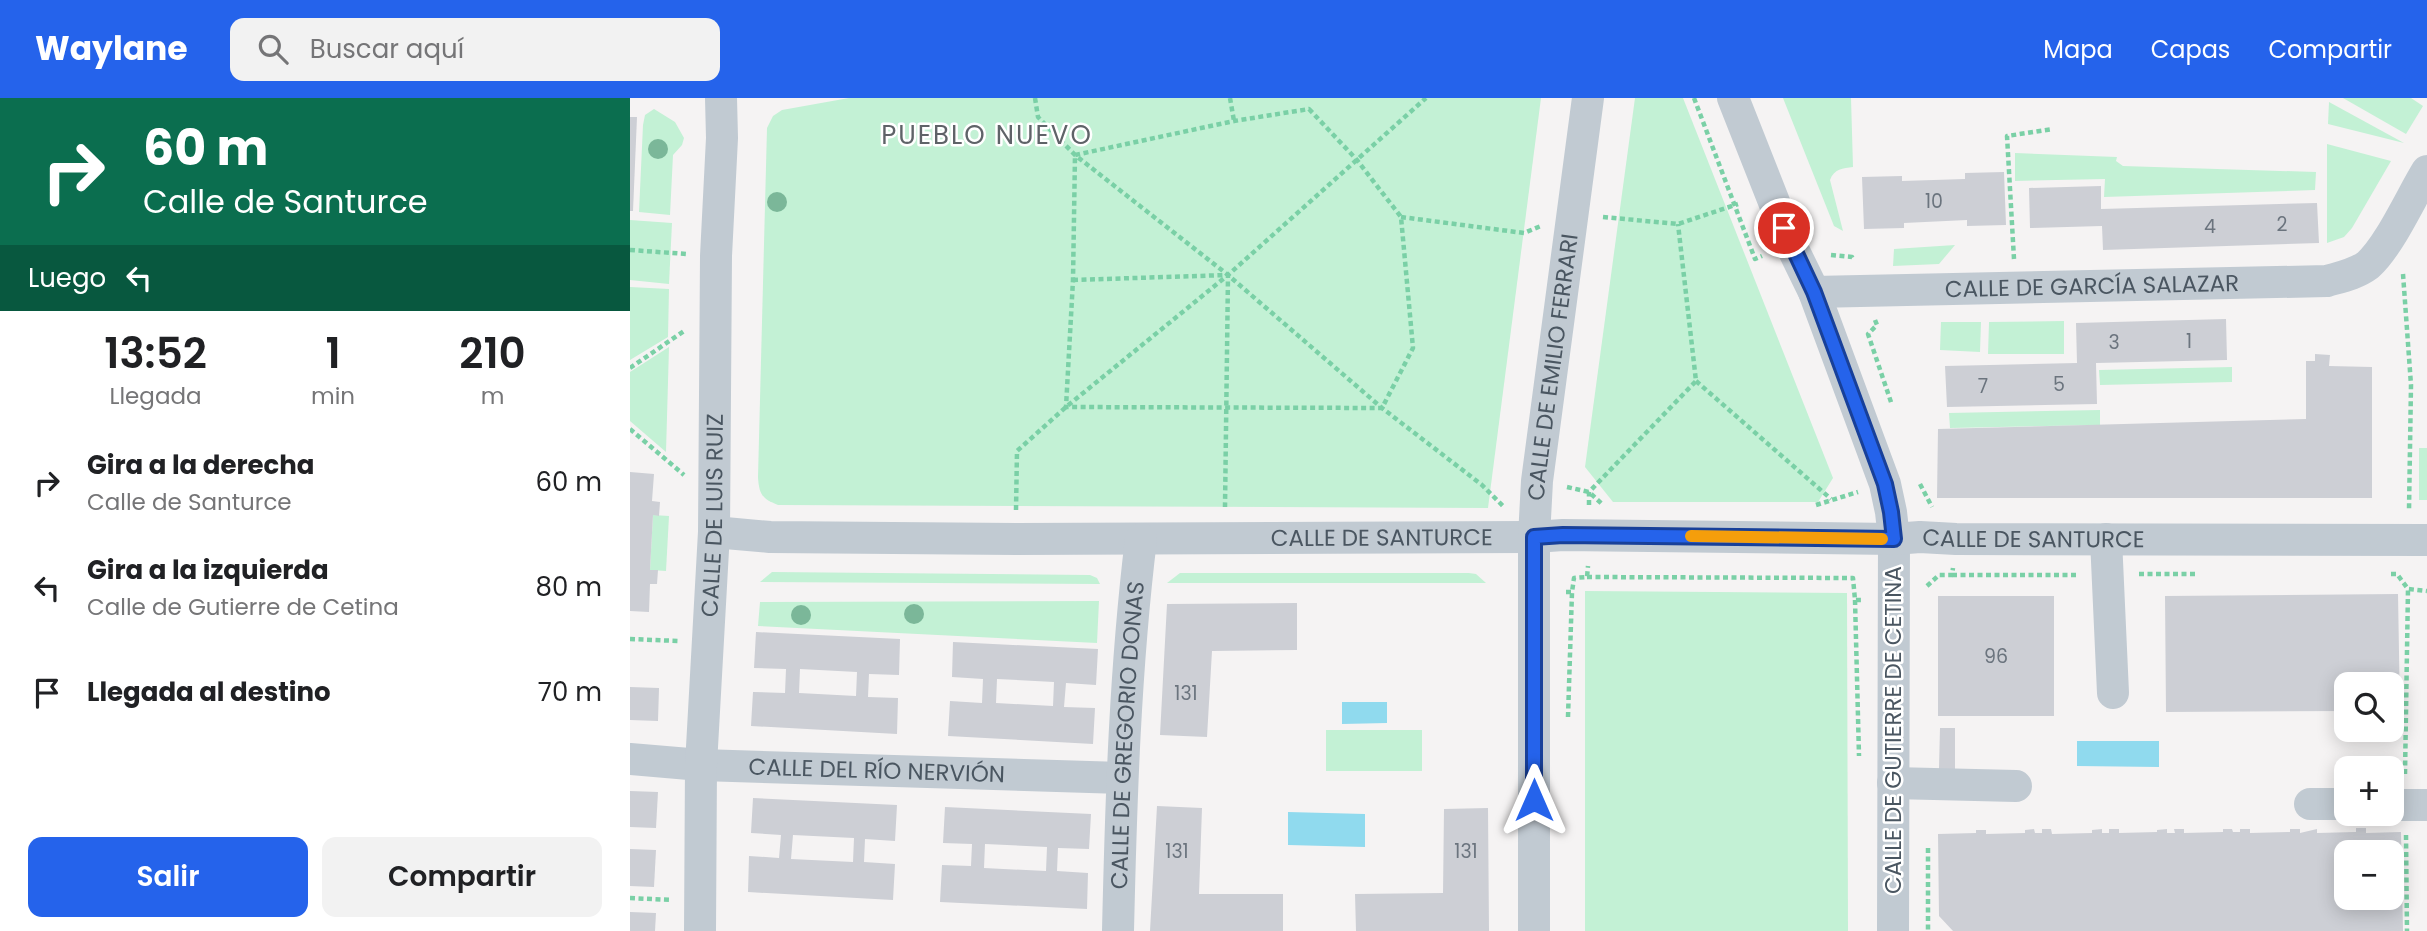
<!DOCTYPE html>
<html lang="es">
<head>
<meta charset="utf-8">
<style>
	body { margin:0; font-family:Poppins,sans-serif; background:#f2f2f2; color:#202124; height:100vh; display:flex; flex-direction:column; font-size:26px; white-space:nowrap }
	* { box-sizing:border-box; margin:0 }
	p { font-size:23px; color:#757577 }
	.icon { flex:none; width:38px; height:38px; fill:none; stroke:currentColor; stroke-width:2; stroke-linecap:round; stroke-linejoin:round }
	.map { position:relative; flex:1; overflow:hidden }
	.side { display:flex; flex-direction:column; background:#fff; width:630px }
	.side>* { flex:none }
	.guide { background:#0b6e4f; color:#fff; overflow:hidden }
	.controls { position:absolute; left:1704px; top:574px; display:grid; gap:14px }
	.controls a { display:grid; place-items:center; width:70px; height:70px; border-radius:14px; background:#fff; box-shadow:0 4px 18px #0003; font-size:35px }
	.pin { position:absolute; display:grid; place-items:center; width:60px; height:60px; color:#fff; margin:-30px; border:4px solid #fff; border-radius:50%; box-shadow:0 2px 7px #0007 }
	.me { position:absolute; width:77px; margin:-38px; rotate:0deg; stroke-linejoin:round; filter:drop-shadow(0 0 5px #0008) }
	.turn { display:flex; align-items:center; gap:24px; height:147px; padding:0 28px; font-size:32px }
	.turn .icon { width:91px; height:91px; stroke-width:2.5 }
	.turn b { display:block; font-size:49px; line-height:60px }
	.then { display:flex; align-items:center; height:66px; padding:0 28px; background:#0003; gap:14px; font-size:26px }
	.eta { display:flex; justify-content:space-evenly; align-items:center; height:119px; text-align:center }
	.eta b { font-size:42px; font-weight:600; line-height:49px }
	.cta { display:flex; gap:14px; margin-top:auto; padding:14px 28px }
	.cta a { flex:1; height:80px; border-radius:14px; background:#2563eb; color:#fff; font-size:28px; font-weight:600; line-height:80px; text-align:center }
	.cta a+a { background:#f2f2f2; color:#202124 }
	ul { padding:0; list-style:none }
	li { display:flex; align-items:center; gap:21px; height:105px; padding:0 28px }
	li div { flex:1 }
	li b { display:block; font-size:26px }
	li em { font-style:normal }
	header { display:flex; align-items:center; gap:42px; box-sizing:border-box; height:98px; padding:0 35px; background:#2563eb; color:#fff }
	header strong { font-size:33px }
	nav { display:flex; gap:38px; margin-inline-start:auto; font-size:24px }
	.search { width:490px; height:63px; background:#f2f2f2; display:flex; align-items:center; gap:18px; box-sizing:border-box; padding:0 24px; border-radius:14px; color:#757577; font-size:26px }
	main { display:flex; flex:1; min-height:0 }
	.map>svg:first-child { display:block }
	.green { fill:#c3f1d5 }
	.water { fill:#90daee }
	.building { fill:#cdcfd5; fill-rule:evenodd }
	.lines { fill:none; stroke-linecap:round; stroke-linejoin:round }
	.path { stroke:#7ad0a6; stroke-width:4.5; stroke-dasharray:5 3.5; stroke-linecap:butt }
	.minor { stroke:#c1cad2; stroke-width:32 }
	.tree { fill:#7bb799 }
	.route-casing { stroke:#184099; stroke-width:18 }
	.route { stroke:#2563eb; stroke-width:12 }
	.slow { stroke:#f59e0b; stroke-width:12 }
	.labels { text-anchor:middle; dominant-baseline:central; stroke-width:5; stroke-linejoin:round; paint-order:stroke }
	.number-label { font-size:19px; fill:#6b747e }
	.street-label { font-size:23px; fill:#4a5661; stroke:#fff }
	.quarter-label { font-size:26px; letter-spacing:2px; fill:#5f6368; stroke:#fff }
</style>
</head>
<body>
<header>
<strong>Waylane</strong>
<div class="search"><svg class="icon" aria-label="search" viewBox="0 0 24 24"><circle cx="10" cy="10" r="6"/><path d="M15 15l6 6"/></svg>Buscar aquí</div>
<nav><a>Mapa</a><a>Capas</a><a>Compartir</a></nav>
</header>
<main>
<section class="side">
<div class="guide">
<div class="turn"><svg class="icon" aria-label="right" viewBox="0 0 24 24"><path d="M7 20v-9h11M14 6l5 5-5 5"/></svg><div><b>60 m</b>Calle de Santurce</div></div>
<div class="then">Luego<svg class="icon" aria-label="left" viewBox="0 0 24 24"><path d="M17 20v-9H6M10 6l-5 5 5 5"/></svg></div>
</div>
<div class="eta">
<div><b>13:52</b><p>Llegada</p></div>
<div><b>1</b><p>min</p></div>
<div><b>210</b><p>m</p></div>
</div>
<ul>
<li><svg class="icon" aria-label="right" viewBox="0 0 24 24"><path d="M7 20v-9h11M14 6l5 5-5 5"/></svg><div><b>Gira a la derecha</b><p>Calle de Santurce</p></div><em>60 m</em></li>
<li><svg class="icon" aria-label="left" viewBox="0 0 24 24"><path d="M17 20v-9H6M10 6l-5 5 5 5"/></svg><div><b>Gira a la izquierda</b><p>Calle de Gutierre de Cetina</p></div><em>80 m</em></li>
<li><svg class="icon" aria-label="arrive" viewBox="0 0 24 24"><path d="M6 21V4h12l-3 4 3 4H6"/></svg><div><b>Llegada al destino</b></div><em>70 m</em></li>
</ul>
<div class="cta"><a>Salir</a><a>Compartir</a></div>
</section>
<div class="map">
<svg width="1797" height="833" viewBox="0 0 1797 833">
	<rect width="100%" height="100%" fill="#f5f3f3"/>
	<!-- green -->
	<g class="green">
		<path d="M 219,0 L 911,0 L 858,410 L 148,407 C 132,401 129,396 128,379 L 137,30 L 143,18 L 152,12 Z"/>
		<polygon points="1005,0 1053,0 1203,380 1188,404 983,404 955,369"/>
		<path d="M 1153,0 L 1221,0 L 1223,69 C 1213,70 1204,71 1200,82 L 1213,133 L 1204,128 Z"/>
		<polygon points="1713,0 1781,0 1793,8 1776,36"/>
		<polygon points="1699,4 1774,45 1698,26"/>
		<polygon points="24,11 45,24 54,40 52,47 43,57 40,117 9,114 13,27 15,17"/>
		<polygon points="1697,46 1761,63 1722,130 1714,139 1697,145"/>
		<polygon points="1385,55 1487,59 1486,63 1493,68 1686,74 1685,92 1474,99 1475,81 1385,83"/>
		<polygon points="0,122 42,125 39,186 0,182"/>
		<polygon points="1325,147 1309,166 1263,168 1264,151"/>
		<polygon points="0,189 39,191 38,239 0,262"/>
		<polygon points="1434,223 1434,256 1358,256 1359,224"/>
		<polygon points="1311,224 1351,224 1350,254 1310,252"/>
		<polygon points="39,249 36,354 0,323 0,274"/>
		<polygon points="1602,269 1602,284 1470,287 1469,272"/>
		<polygon points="1470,312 1470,327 1320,330 1319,315"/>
		<rect x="1789" y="350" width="8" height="52"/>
		<polygon points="23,417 39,418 36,473 20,472"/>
		<polygon points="142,474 460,477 467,480 470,486 130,484"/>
		<polygon points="550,475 839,475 846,476 856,485 537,485"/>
		<polygon points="955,493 1217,495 1218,833 955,833"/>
		<polygon points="469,503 467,545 128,528 130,504"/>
		<rect x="696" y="632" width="96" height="41"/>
	</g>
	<!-- water -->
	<g class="water">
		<polygon points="712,604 757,604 757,625 712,626"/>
		<polygon points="1447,643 1529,643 1529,669 1447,668"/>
		<polygon points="658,714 735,716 735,749 658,747"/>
	</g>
	<!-- building -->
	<g class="building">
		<polygon points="0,19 7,19 3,113 0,113"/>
		<polygon points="1374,74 1376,127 1337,128 1337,122 1274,125 1274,130 1234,131 1232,79 1272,78 1272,83 1335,81 1335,75"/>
		<polygon points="1471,88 1471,111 1687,105 1689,145 1473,152 1472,128 1400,130 1399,90"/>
		<polygon points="1596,221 1597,262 1466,265 1467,306 1317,309 1315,268 1447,265 1446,225"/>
		<polygon points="1685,256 1700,257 1699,268 1742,269 1742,400 1307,400 1308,331 1676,321 1676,263 1685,263"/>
		<polygon points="0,374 24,376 22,403 30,404 29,418 23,417 20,472 28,472 27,486 20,486 19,514 0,513"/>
		<polygon points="1768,496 1770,613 1762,613 1762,586 1717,586 1717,613 1536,614 1535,498"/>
		<rect x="1308" y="498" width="116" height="120"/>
		<polygon points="667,505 667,552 582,553 577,639 530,637 537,506"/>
		<path d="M 126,534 L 270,541 L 269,577 L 239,576 L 238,599 L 268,600 L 267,636 L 121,628 L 123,594 L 155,595 L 156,571 L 124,570 ZM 170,571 L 227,574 L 226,598 L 169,595 Z"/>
		<path d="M 323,544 L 468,551 L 466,587 L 436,585 L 434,609 L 465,610 L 463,646 L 318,638 L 320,603 L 352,605 L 353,581 L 322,579 ZM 367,581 L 424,584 L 423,608 L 366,605 Z"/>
		<polygon points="0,589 29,590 28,623 0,622"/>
		<polygon points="1310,630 1325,630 1325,671 1309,671"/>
		<polygon points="0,693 28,694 26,730 0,729"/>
		<path d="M 123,700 L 267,707 L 265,743 L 235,741 L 234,764 L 265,766 L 263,802 L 118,794 L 119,758 L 149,760 L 151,737 L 121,735 ZM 163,737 L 224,740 L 223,764 L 161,761 Z"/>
		<polygon points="527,708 572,710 569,796 653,796 653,833 520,833"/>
		<path d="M 315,709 L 461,716 L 459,751 L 428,750 L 427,773 L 458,775 L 457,811 L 310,804 L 312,767 L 341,768 L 342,746 L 313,745 ZM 355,746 L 417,749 L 416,773 L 354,770 Z"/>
		<polygon points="858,710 859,833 726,833 725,796 813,795 814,711"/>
		<path d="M 1726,730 L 1736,730 L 1736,735 L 1771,734 L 1773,833 L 1323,833 L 1309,818 L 1308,736 L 1346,735 L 1346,732 L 1356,732 L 1356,736 L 1395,735 L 1395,732 L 1404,731 L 1405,735 L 1412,735 L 1412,731 L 1421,731 L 1422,736 L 1462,735 L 1462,732 L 1472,731 L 1472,735 L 1479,735 L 1479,731 L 1489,731 L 1489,735 L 1527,734 L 1527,732 L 1537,731 L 1537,735 L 1545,735 L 1544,731 L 1554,731 L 1554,735 L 1593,734 L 1593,731 L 1602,731 L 1603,734 L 1610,734 L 1610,731 L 1620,731 L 1620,735 L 1660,734 L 1660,731 L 1670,731 L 1670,735 L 1687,731 L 1687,735 L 1726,734 ZM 1717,754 L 1762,754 L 1762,800 L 1717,800 Z"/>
		<polygon points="0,751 26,752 24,789 0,788"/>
		<polygon points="0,814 26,815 25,833 0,833"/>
	</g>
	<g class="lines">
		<!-- path -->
		<g class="path">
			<polyline points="405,0 408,19 445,57 598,177 752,310 852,387 873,408"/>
			<polyline points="600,0 604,23"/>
			<polyline points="1064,0 1125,161 1132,158"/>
			<polygon points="679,11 727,62 771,119 783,250 752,310 436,309 443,182 445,57 604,23"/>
			<polyline points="771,119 894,135 911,128"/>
			<polyline points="973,119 1048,126 1108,106"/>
			<polyline points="0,152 57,156"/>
			<polyline points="1201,157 1222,159 1223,161"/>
			<polyline points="1384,161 1377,38 1423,31"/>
			<polyline points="1773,176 1781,287 1779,412"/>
			<polyline points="443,182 598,177 595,409"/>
			<polyline points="1245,222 1247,227 1238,236 1262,307"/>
			<polyline points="0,270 54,233"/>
			<polyline points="1066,283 1201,401"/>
			<polyline points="0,331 54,377"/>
			<polyline points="1290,386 1302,409"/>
			<polyline points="937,389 959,394 972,406"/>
			<polyline points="959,407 959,394 1066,283 1048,126"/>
			<polyline points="1186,407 1228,394"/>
			<polyline points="386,412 387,353 436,309 598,177 796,0"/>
			<polyline points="1509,476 1566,476"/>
			<polyline points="1761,476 1767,476 1778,491 1797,493"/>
			<polyline points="1322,477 1447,477"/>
			<polyline points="957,479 1223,480 1225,502 1234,502"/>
			<polyline points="1297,488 1309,477 1322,477 1323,470"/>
			<polyline points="936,494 942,494 944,480 957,479 958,468"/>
			<polyline points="1225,502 1229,658"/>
			<polyline points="0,541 49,543"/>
			<polyline points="938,619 942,494"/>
			<polyline points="1775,676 1778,491"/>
			<polyline points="1776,737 1777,833"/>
			<polyline points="1298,750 1298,833"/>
			<polyline points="0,800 42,802"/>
		</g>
		<!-- minor -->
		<g class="minor">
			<polyline points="1103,0 1161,147 1184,194 1255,386 1261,414 1264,441 1263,833"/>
			<path id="s1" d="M 1184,194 L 1697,183 C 1711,179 1726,176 1738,167 C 1760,147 1781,99 1797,73"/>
			<path id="s2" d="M 84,434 L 140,439 L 386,441 L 904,439 L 933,437 L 1264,441 L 1290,439 L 1326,441 L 1797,442"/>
			<polyline points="1476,441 1483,595"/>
			<path id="s3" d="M 0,661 L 71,667 L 492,680"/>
			<polyline points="1263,685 1386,688"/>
			<polyline points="1680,706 1717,706"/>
			<polyline points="1762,707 1797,707"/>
			<path id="s4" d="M 70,833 L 71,667 L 84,434 L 86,158 L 92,40 L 91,0"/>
			<path id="s5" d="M 488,833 C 491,702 495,572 511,441"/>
			<path id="s6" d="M 904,833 L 904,439 L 907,383 L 958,0"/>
		</g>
	</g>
	<!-- trees -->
	<g class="tree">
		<circle cx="28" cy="51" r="10"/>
		<circle cx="147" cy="104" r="10"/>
		<circle cx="284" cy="516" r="10"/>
		<circle cx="171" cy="517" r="10"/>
	</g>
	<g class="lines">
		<!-- route casing -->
		<g class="route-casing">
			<polyline id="route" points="904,702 904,439 933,437 1264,441 1261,414 1255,386 1184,194 1154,130"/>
		</g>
		<!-- route -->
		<use href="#route" class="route"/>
		<!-- slow -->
		<polyline class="slow" points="1061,438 1252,441"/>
	</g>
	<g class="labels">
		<!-- number labels -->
		<g class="number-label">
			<text x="1304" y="103">10</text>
			<text x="1652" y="126">2</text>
			<text x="1580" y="128">4</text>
			<text x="1559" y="243">1</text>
			<text x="1484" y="244">3</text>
			<text x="1429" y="286">5</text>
			<text x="1353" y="288">7</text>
			<text x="1366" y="558">96</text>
			<text x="556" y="595">131</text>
			<text x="547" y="753">131</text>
			<text x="836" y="753">131</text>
		</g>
		<!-- street labels -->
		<g class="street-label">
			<text stroke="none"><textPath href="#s1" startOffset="278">CALLE DE GARCÍA SALAZAR</textPath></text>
			<text stroke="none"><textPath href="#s6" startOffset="565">CALLE DE EMILIO FERRARI</textPath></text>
			<text stroke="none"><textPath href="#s4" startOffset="416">CALLE DE LUIS RUIZ</textPath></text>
			<text stroke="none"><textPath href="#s2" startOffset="668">CALLE DE SANTURCE</textPath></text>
			<text stroke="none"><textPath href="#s2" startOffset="1320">CALLE DE SANTURCE</textPath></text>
			<text transform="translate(1263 632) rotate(-90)">CALLE DE GUTIERRE DE CETINA</text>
			<text stroke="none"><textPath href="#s5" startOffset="196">CALLE DE GREGORIO DONAS</textPath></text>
			<text stroke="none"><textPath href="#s3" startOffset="247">CALLE DEL RÍO NERVIÓN</textPath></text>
		</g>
		<!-- quarter labels -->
		<g class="quarter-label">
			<text x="357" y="37">PUEBLO NUEVO</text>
		</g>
	</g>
</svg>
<div class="controls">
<a><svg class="icon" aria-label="search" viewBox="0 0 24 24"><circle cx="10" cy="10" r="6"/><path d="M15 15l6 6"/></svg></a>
<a>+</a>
<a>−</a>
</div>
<div class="pin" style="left:1154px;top:130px;background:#d93025"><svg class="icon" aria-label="arrive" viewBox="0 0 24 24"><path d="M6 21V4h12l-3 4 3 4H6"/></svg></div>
<svg class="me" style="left:904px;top:702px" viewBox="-20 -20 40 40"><path d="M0-17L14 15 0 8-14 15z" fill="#2563eb" stroke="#fff" stroke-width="4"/></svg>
</div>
</main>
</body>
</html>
